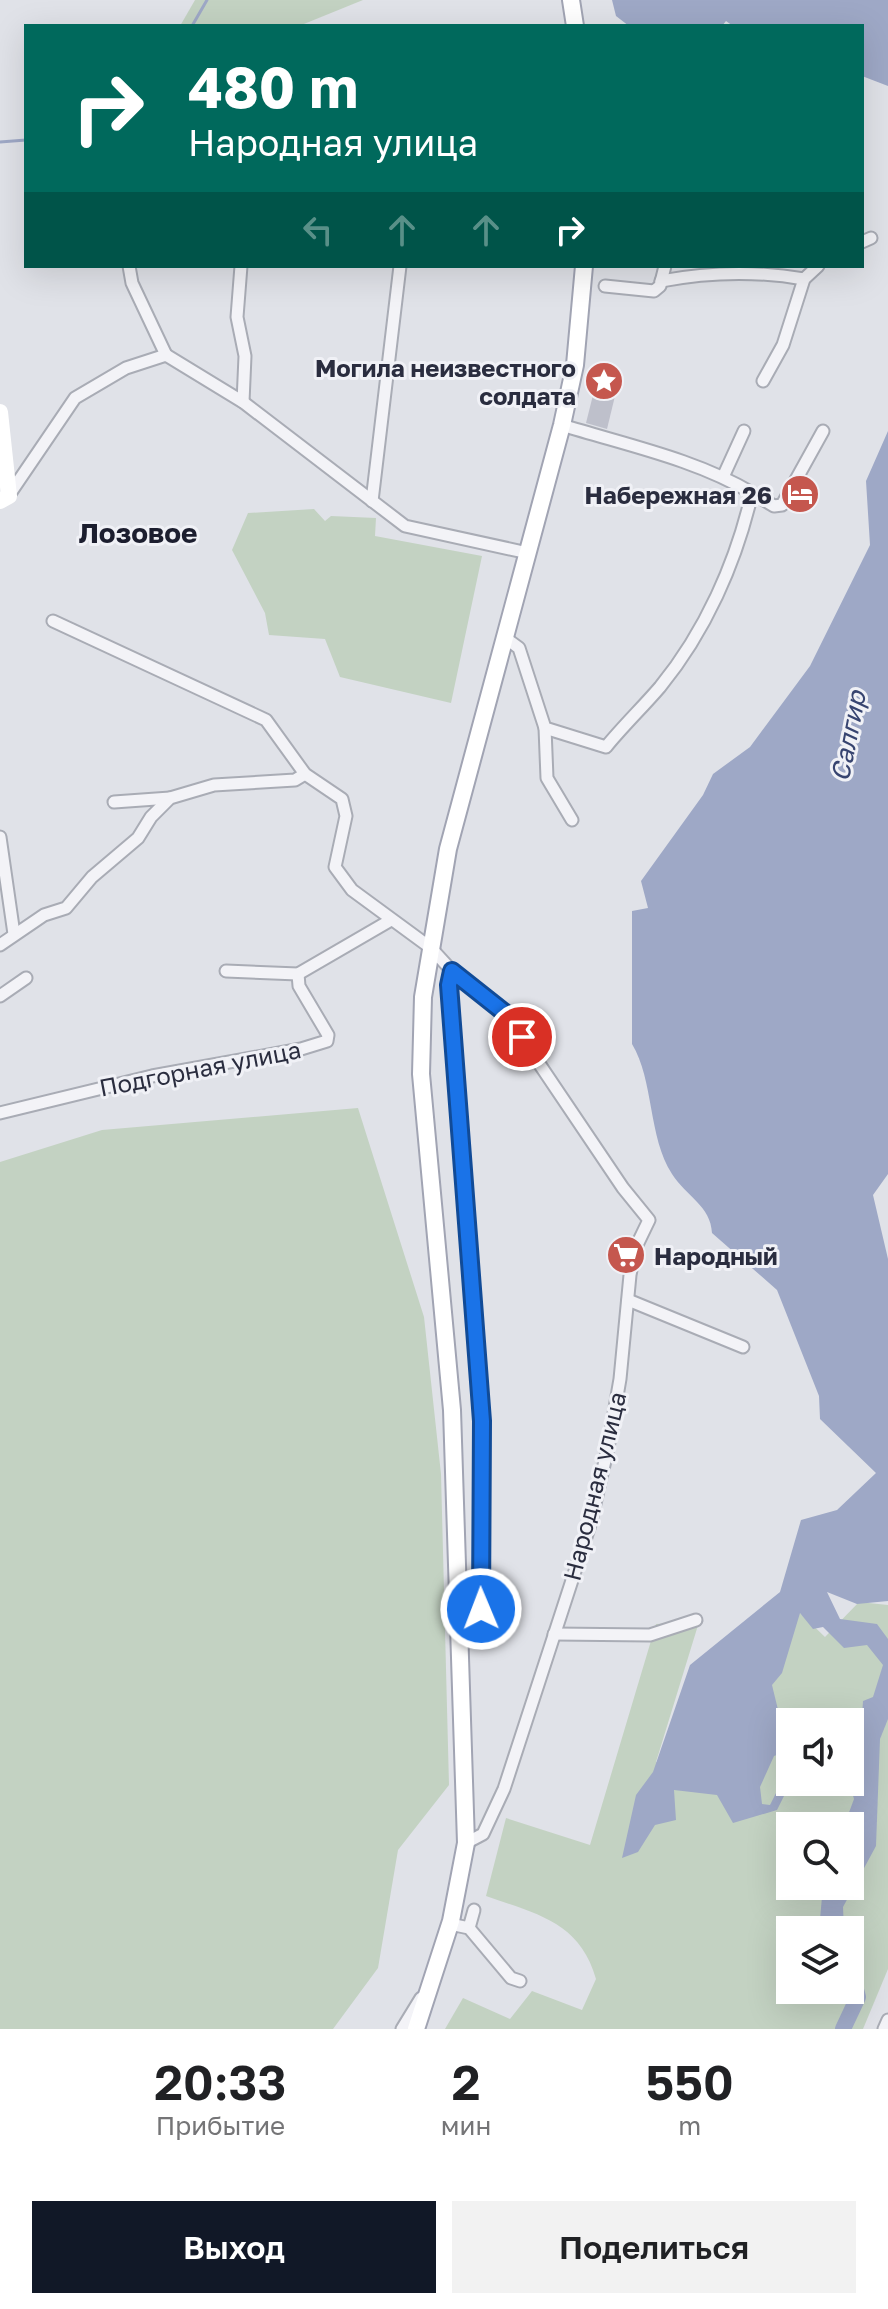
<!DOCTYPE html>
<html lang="ru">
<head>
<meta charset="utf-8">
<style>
	body { margin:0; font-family:"Golos Text",sans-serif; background:#f2f2f2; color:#202124; height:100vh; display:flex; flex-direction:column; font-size:30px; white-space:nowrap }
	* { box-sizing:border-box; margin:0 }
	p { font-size:26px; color:#757577 }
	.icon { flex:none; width:44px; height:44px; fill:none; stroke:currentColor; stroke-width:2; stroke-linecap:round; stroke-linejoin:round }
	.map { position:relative; height:2029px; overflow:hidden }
	.sheet { display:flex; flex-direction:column; background:#fff; flex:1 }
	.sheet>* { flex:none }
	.hud { position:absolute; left:24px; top:24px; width:840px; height:244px; border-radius:0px; box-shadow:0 8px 32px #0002; background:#00695c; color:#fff; overflow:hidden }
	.controls { position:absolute; left:776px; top:1708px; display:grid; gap:16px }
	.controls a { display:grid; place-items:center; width:88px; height:88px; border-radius:0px; background:#fff; box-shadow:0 8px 32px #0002; font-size:40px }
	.pin { position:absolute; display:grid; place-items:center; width:68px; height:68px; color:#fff; margin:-34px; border:4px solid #fff; border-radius:50%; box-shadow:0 2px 8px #0007 }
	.me { position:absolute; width:88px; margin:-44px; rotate:359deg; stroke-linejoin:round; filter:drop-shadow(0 0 6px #0008) }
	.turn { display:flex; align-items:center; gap:28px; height:168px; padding:0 32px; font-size:36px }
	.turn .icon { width:104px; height:104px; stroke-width:2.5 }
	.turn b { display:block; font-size:56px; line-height:68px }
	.lanes { display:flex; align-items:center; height:76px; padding:0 32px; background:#0003; justify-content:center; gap:40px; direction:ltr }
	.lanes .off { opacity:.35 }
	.eta { display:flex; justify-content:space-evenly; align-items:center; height:136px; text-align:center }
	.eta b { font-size:48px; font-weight:600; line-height:56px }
	.action { display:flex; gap:16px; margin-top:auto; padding:16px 32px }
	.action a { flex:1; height:92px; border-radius:0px; background:#111827; color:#fff; font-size:32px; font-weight:600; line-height:92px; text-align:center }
	.action a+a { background:#f2f2f2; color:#202124 }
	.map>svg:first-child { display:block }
	.green { fill:#c3d2c2; fill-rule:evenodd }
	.water { fill:#9ea8c6 }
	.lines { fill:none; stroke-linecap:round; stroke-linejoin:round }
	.stream { stroke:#9ea8c6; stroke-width:3 }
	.river { stroke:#9ea8c6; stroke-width:16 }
	.building { fill:#bec0cb }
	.street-casing { stroke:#a9acb5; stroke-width:15 }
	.primary-casing { stroke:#a1a4b3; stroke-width:20 }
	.street { stroke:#f3f3f7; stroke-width:11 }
	.secondary { stroke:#fff; stroke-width:16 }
	.primary { stroke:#fff; stroke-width:16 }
	.route-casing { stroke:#114b97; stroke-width:20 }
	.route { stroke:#1a73e8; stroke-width:14 }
	.labels { text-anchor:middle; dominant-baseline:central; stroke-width:6; stroke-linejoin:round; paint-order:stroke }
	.poi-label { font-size:24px; font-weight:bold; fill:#2a2d3f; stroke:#f0f1f6; text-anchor:end }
	.street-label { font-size:24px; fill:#2a2d3f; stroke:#f0f1f6 }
	.water-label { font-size:26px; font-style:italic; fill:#374470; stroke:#f0f1f6 }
	.quarter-label { font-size:28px; font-weight:bold; fill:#1c1e2f; stroke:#f0f1f6 }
</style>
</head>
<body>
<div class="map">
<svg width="888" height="2029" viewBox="0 0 888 2029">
	<rect width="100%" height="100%" fill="#e0e2e8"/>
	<!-- green -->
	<g class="green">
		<polygon points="195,0 363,0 299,26 180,26"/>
		<polygon points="314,509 325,521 331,516 376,518 375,536 482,556 451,703 340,677 325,639 269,635 265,613 232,550 248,513"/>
		<polygon points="358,1108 424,1317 441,1474 449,1785 398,1850 378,1968 333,2029 0,2029 0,1162 102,1130"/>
		<path d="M 859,1602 L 888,1605 L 888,1969 L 863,2029 L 445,2029 L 463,1998 L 510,2019 L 532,1991 L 582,2010 L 596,1979 C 580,1922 537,1914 486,1896 L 506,1818 L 590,1845 L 656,1624 L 699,1622 L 656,1762 L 719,1773 L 794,1607 L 825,1637 ZM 790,1722 L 850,1722 L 850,1782 L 790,1782 ZM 790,1826 L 850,1826 L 850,1886 L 790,1886 ZM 790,1930 L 850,1930 L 850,1990 L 790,1990 Z"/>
	</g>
	<!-- water -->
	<g class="water">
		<polygon points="612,0 888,0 888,86 862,76 862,26 733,26 726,21 722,26 629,26 616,16"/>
		<path d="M 888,431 L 888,1174 L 873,1195 L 888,1259 L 888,1601 L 857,1604 L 827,1592 L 840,1619 L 877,1624 L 888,1639 L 888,1719 L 880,1739 L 876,1846 L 843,1907 L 844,1930 L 819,1930 L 823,1886 L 850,1886 L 850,1826 L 844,1826 L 854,1799 L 849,1782 L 850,1753 L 860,1746 L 863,1701 L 873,1697 L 883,1665 L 867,1645 L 844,1648 L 823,1627 L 813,1629 L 800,1613 L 782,1673 L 772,1685 L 788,1751 L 774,1756 L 760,1787 L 762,1804 L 770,1805 L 787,1771 L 790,1773 L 791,1782 L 777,1810 L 733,1823 L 717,1795 L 674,1790 L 676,1820 L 655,1825 L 638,1852 L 622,1858 L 636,1795 L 653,1772 L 690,1665 L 780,1592 L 801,1520 L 837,1510 L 876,1473 L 820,1419 L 819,1396 L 777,1290 L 712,1233 C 711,1206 686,1196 672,1174 C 648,1137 654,1080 632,1044 L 632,911 L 648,908 L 641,881 L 703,795 L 713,774 L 750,747 L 810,666 L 870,545 L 866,481 Z"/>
	</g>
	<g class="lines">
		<!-- stream -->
		<g class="stream">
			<polyline points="192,26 207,0"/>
			<polyline points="0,142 26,140"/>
		</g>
		<!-- river -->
		<polyline class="river" points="843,2029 858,1997 850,1968"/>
	</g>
	<!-- building -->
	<polygon class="building" points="594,391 615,396 607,429 586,423"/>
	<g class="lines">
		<!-- street casing -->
		<g class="street-casing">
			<g id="street">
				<polyline points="862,242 871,238"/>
				<polyline points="129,266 132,283 166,355"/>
				<polyline points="241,266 237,317 245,356 243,402"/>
				<path d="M 661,281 C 708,272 758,271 804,279"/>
				<polyline points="605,286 654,291 660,286 665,266"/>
				<polyline points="763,381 783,345 804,279 818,266"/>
				<path d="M 562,425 C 626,445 695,459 752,493"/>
				<polyline points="723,477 744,431"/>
				<polyline points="9,495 75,398 126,368 166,355 243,402 405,526 528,553"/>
				<polyline points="372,501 400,266"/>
				<polyline points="53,621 266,720 305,774 342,799 346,816 335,867 352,890 431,948 452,971 505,1013 623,1188 649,1220 635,1249 630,1275 620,1379 608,1448 590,1525 504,1789 483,1834 466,1843"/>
				<path d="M 504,637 L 519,648 L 545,728 L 606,747 C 623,726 642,708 660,687 C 705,632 736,563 752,493 L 774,506 L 782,505 L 823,431"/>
				<polyline points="545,728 547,778 572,820"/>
				<polyline points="114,802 170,798"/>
				<polyline points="0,837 14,934"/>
				<polyline points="0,945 44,915 66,908 92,877 138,838 151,817 170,798 214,785 295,780 305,774"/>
				<polyline points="226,971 298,974 391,920"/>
				<polyline points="452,971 449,985 482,1421 481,1609 460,1625"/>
				<polyline points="0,996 26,978"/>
				<polyline points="0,1113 152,1076 301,1049 327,1041 328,1035 299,986 298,974"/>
				<polyline points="628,1300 743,1347"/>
				<polyline points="554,1634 650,1635 696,1620"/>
				<polyline points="450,1924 469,1928 511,1978 520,1981"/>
				<polyline points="469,1928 474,1910"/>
				<polyline points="402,2029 421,1998"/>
				<polyline points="884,2029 888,2020"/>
			</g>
		</g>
		<!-- primary casing -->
		<g class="primary-casing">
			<g id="primary">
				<polyline points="571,0 575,26"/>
				<polyline points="416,2029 451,1921 466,1843 452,1410 421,1074 423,997 448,849 562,425 575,365 584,266"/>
			</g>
		</g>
		<!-- street -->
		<use href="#street" class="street"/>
		<!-- secondary -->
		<polyline class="secondary" points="0,412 9,496 0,501"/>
		<!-- primary -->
		<use href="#primary" class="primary"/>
	</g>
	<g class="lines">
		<!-- route casing -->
		<g class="route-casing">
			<polyline id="route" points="481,1609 482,1421 449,985 452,971 505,1013 522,1037"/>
		</g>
		<!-- route -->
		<use href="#route" class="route"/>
	</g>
	<!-- icons -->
	<defs>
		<g id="sight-disc" transform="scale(2)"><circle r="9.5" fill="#c5574e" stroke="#f0f1f6"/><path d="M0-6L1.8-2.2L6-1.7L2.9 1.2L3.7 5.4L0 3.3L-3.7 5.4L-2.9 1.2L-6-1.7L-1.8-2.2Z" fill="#fff"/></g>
		<g id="hotel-disc" transform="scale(2)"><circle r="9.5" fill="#c5574e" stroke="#f0f1f6"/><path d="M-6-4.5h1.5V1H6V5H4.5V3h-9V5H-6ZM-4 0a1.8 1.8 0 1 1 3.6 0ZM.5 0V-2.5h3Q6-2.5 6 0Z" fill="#fff"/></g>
		<g id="supermarket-disc" transform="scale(2)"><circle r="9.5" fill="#c5574e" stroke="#f0f1f6"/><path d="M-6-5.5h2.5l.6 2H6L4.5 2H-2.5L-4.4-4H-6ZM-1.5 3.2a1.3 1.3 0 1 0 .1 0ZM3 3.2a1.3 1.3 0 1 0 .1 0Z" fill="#fff"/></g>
	</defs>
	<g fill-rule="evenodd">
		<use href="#sight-disc" x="604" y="381"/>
		<use href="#hotel-disc" x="800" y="494"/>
		<use href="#supermarket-disc" x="626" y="1255"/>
	</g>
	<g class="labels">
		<!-- poi labels -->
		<g class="poi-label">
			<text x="576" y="367">Могила неизвестного<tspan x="576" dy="28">солдата</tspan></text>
			<text x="772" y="494">Набережная 26</text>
			<text x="654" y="1255" text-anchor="start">Народный</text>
		</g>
		<!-- street labels -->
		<g class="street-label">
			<text transform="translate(200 1068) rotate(-11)">Подгорная улица</text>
			<text transform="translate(594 1486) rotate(-76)">Народная улица</text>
		</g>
		<!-- water labels -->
		<g class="water-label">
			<text transform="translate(848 736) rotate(-79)">Салгир</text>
		</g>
		<!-- quarter labels -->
		<g class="quarter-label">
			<text x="138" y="532">Лозовое</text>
		</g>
	</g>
</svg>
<div class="controls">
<a><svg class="icon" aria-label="sound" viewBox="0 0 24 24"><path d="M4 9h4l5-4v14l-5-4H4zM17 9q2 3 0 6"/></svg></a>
<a><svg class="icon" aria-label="search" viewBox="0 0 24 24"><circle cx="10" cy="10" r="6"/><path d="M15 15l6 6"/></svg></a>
<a><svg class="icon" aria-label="layers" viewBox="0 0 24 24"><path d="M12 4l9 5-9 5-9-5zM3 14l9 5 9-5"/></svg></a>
</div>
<div class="pin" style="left:522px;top:1037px;background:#d93025"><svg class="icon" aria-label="arrive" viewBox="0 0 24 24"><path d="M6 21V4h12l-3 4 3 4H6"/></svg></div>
<svg class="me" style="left:481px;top:1609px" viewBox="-20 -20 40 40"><circle r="17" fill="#1a73e8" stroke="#fff" stroke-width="3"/><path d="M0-11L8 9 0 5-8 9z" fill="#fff"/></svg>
<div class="hud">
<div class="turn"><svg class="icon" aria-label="right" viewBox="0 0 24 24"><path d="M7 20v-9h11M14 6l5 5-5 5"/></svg><div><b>480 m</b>Народная улица</div></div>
<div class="lanes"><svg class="icon off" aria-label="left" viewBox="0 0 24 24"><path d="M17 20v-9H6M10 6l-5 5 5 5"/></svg><svg class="icon off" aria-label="ahead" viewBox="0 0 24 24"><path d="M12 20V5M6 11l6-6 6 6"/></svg><svg class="icon off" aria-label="ahead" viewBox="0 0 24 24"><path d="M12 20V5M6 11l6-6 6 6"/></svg><svg class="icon" aria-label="right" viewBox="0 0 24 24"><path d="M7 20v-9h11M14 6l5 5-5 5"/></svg></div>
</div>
</div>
<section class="sheet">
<div class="eta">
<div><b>20:33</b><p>Прибытие</p></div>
<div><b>2</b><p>мин</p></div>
<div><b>550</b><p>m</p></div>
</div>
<div class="action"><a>Выход</a><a>Поделиться</a></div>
</section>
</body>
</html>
